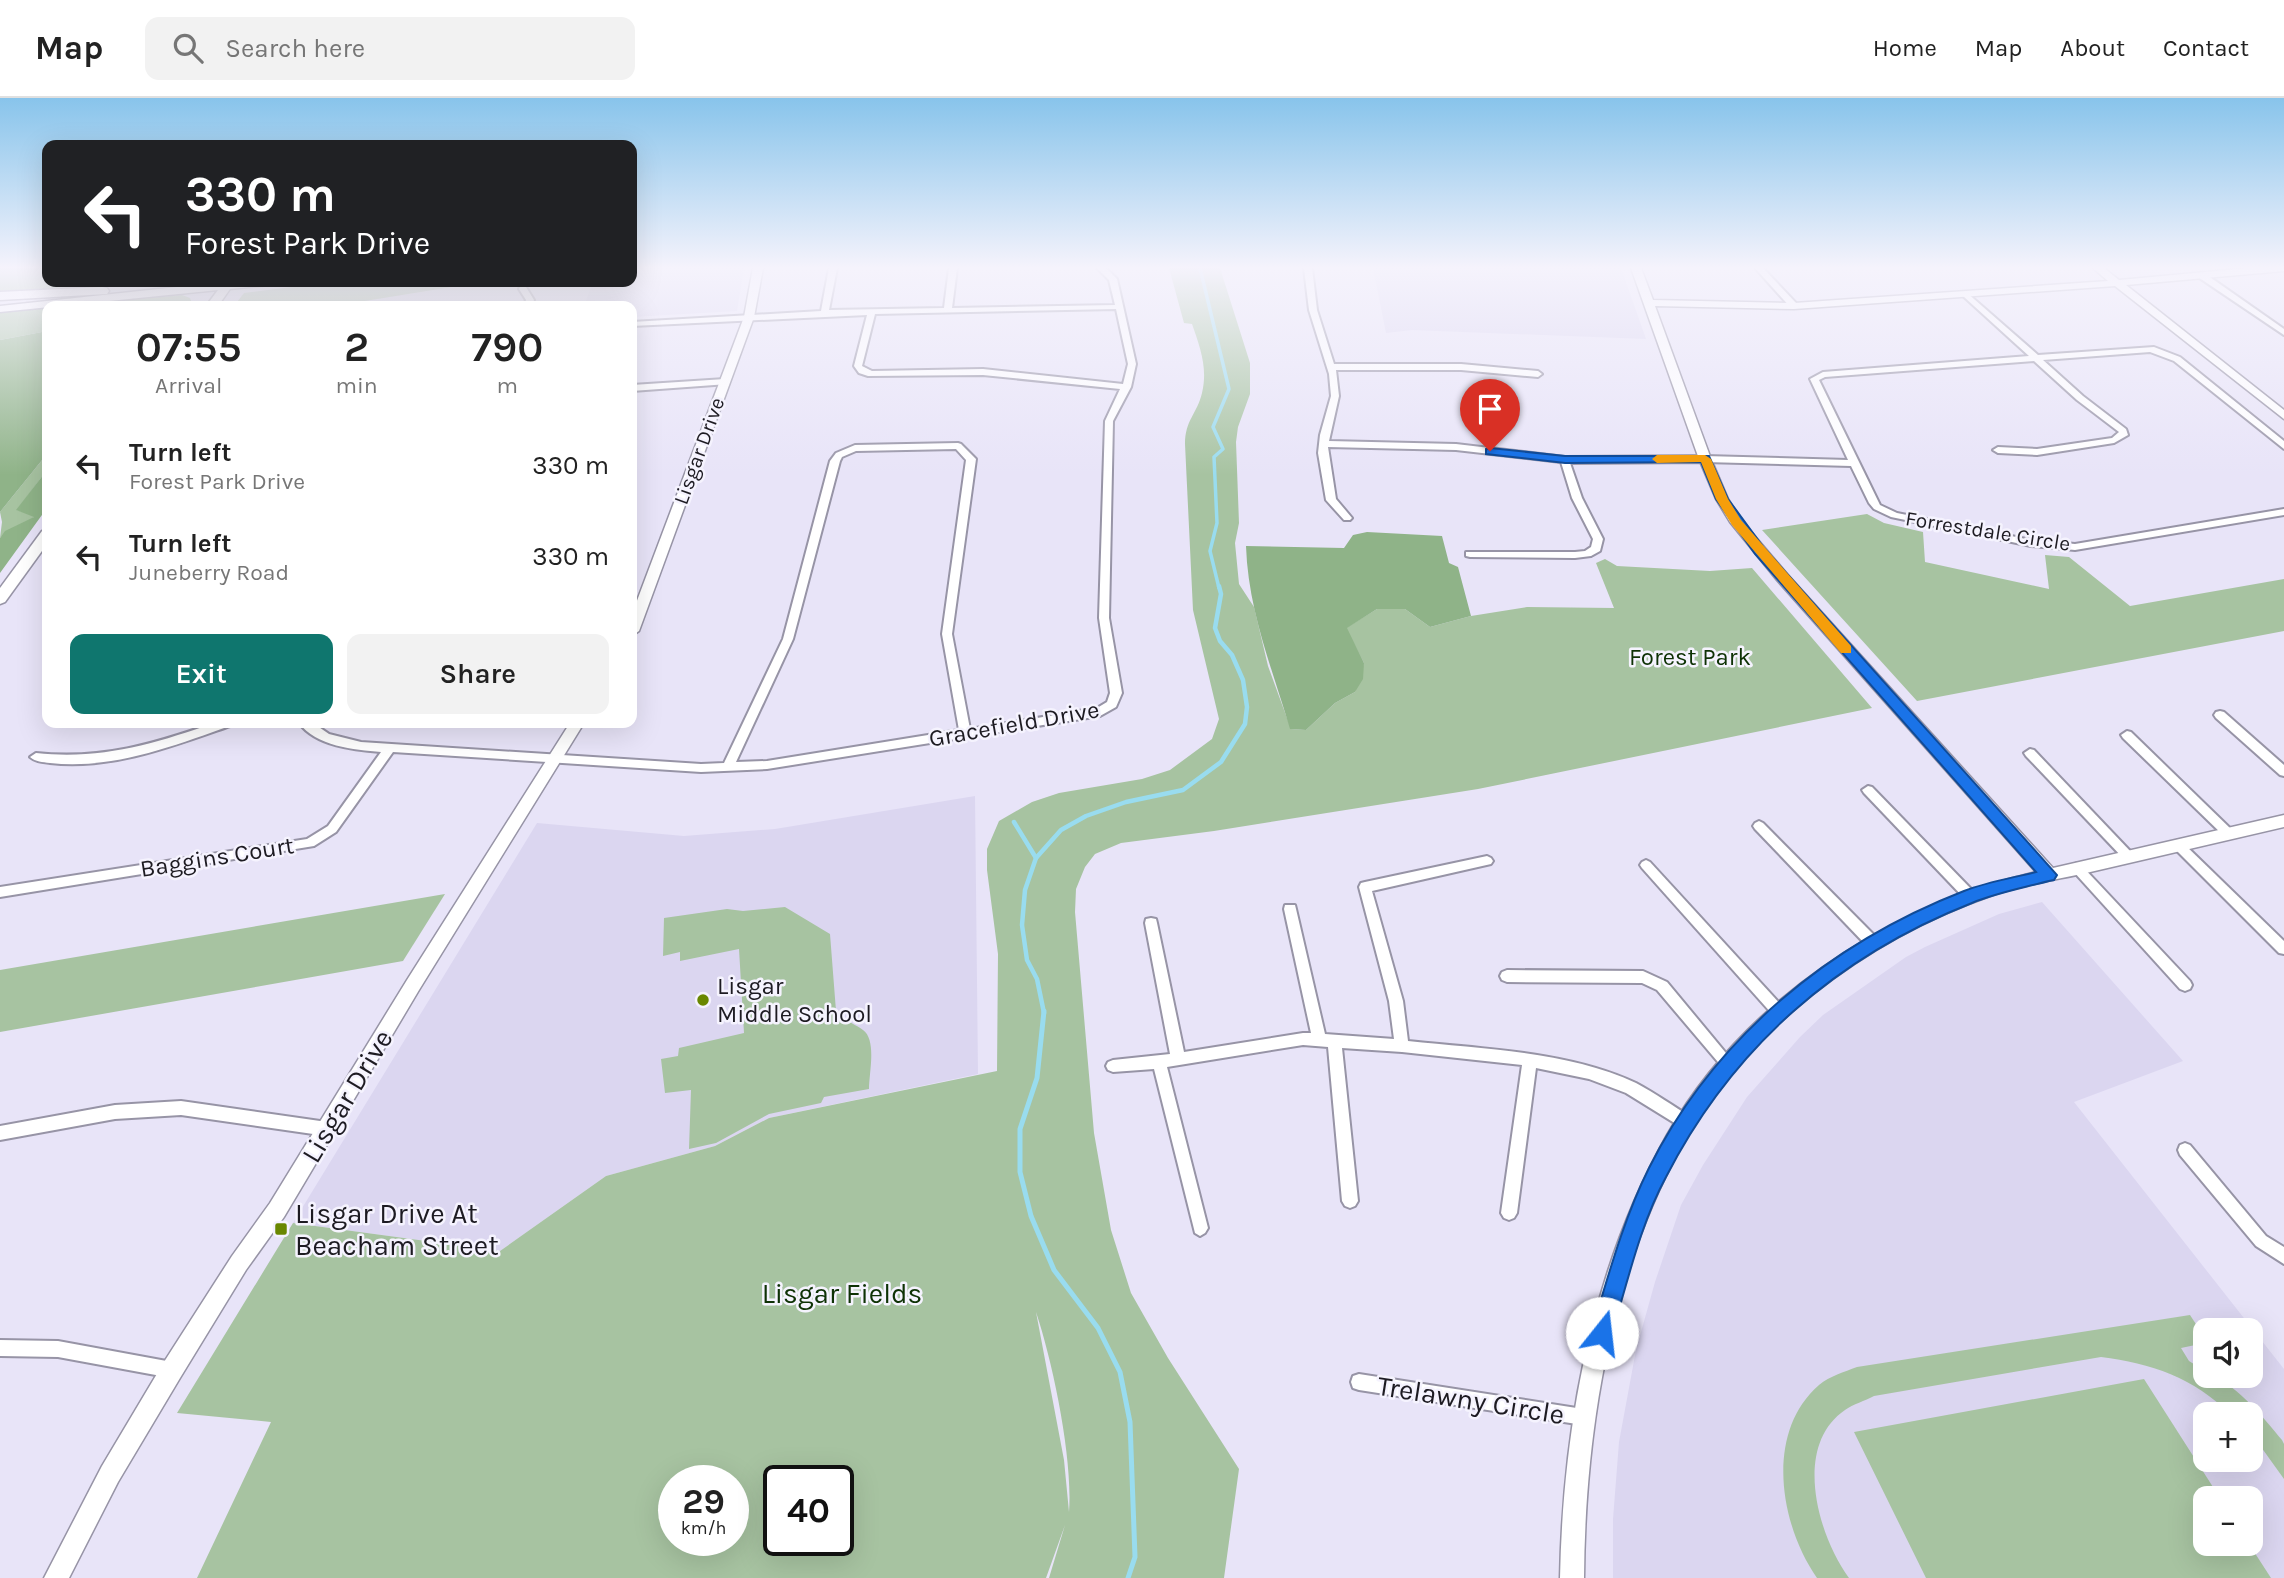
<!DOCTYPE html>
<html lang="en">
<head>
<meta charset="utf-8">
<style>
	body { margin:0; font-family:Karla,sans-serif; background:#f2f2f2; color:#222; height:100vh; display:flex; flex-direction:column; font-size:26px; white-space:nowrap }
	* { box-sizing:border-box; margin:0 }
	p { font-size:23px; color:#767676 }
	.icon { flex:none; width:38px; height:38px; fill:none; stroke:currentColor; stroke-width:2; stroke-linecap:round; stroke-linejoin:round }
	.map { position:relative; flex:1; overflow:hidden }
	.panel { position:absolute; left:42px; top:203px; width:595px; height:427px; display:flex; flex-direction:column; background:#fff; border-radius:14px; box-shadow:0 7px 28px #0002 }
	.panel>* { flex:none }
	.banner { position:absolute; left:42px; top:42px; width:595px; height:147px; border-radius:14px; box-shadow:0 7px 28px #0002; background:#202124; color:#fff; overflow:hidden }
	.tools { position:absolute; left:2193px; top:1220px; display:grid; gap:14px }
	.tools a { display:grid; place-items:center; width:70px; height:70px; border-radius:14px; background:#fff; box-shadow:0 7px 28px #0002; font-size:35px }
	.speed { position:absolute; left:658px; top:1367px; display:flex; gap:14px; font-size:35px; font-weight:700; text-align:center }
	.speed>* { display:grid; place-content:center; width:91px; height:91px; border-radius:50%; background:#fff; box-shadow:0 7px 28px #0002; line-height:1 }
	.speed small { font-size:18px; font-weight:400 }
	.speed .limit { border:4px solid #111; border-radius:10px; background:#fff; color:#111 }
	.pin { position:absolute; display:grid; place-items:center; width:60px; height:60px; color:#fff; margin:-72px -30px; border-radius:50% 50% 50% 0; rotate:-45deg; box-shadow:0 0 7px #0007 }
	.pin .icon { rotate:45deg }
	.me { position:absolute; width:77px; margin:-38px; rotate:16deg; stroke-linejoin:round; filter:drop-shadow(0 0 5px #0008) }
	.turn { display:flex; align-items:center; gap:24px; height:147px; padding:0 28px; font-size:32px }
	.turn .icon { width:91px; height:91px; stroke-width:2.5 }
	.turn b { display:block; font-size:49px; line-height:60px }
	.eta { display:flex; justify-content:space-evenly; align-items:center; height:119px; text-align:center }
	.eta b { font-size:42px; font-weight:600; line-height:49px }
	.primary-button { display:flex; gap:14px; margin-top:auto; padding:14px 28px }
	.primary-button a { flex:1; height:80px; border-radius:14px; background:#0f766e; color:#fff; font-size:28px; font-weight:600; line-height:80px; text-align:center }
	.primary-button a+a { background:#f2f2f2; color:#222 }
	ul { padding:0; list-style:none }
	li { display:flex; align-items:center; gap:21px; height:91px; padding:0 28px }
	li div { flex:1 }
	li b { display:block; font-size:26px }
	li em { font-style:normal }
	header { display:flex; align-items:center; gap:42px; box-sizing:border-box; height:98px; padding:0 35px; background:#fff; border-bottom:2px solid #e0e0e0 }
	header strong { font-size:33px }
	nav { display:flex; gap:38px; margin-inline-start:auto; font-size:24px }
	.search { width:490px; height:63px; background:#f2f2f2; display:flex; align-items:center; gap:18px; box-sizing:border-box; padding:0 24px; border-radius:14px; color:#767676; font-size:26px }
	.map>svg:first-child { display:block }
	.built { fill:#dbd6f0; fill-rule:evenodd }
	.green { fill:#a7c3a1; fill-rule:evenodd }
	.forest { fill:#8fb388 }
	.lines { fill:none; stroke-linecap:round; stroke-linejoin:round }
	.stream-far2 { stroke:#99dcef; stroke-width:3.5 }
	.stream-far1 { stroke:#99dcef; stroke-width:4.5 }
	.stream { stroke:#99dcef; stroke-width:5 }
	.minor-casing { stroke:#9794a6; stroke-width:4 }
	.tertiary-casing { stroke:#9794a6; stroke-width:3 }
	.secondary-casing { stroke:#9794a6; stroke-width:3 }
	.motorway-casing { stroke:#9794a6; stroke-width:3 }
	.minor { fill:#fff; fill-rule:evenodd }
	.tertiary { fill:#fff; fill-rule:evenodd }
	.secondary { fill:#fff; fill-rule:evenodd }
	.motorway { fill:#fff; fill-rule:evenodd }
	.route { fill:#1a73e8; stroke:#114b97; stroke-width:2 }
	.slow { fill:#f59e0b }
	.poi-dot { fill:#698700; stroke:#f5f3fe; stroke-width:2.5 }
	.labels { text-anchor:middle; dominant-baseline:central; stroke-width:5; stroke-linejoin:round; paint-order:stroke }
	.far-street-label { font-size:21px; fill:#1d1b22; stroke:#f5f3fe }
	.park-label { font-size:24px; fill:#0e3205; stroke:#f5f3fe }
	.street-label { font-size:24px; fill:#1d1b22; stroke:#f5f3fe }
	.poi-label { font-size:24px; fill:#1d1b22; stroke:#f5f3fe; text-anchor:start }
	.near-street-label { font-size:28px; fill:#1d1b22; stroke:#f5f3fe }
	.near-poi-label { font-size:28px; fill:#1d1b22; stroke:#f5f3fe; text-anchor:start }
	.near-park-label { font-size:28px; fill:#0e3205; stroke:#f5f3fe }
</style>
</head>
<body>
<header>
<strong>Map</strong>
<div class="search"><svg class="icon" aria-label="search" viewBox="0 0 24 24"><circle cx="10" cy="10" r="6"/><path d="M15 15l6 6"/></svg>Search here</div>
<nav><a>Home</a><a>Map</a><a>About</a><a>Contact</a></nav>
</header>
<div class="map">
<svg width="2284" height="1480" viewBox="0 0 2284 1480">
	<rect width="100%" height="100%" fill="#e8e4f8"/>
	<!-- built -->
	<g class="built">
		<polygon points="632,170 744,170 737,213 632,219 632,208 584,208 593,184 632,184"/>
		<polygon points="1373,170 1621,170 1646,241 1412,232 1386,235"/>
		<polygon points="975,698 978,976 769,1020 715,1048 606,1078 500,1153 293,1125 537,725 684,738 775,731"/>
		<path d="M 2042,804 L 2183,963 L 2074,1004 L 2284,1271 L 2284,1480 L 1613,1480 L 1613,1421 L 1619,1344 L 1636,1252 L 1655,1184 L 1681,1107 L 1703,1067 L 1747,999 L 1800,939 L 1823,917 L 1906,859 L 1925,849 L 1999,816 ZM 2205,1232 L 2250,1232 L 2250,1278 L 2205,1278 ZM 2205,1316 L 2250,1316 L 2250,1362 L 2205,1362 ZM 2205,1400 L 2250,1400 L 2250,1446 L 2205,1446 Z"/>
	</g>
	<!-- green -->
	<g class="green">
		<polygon points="0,170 47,170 47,184 157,184 0,195"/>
		<path d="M 1169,170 L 1220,170 L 1250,265 L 1250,296 L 1238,329 L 1236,344 L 1239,425 L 1235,445 L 1239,486 L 1254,509 L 1268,568 L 1291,631 L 1306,632 L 1335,605 L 1355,594 L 1364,565 L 1346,530 L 1377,511 L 1405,511 L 1430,529 L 1471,518 L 1527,509 L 1614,510 L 1596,465 L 1605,461 L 1617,468 L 1710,473 L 1752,470 L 1872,610 L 1478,691 L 1214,733 L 1121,745 L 1095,756 L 1085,769 L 1076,791 L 1075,814 L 1094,1035 L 1111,1132 L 1131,1195 L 1168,1260 L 1239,1371 L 1224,1480 L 1049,1480 L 1065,1427 L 1046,1480 L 197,1480 L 271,1324 L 177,1315 L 293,1125 L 500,1153 L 606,1078 L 715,1048 L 769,1020 L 997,973 L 998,856 L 987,772 L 987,751 L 999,723 L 1032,704 L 1059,695 L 1142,681 L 1170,672 L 1212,641 L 1219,621 L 1193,512 L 1185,346 C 1185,322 1197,316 1202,295 C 1208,270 1200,249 1192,226 L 1184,225 ZM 1036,1214 C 1053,1265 1073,1361 1069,1414 L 1064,1362 ZM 674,1382 L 733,1382 L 733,1442 L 674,1442 ZM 779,1382 L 838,1382 L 838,1442 L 779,1442 Z"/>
		<polygon points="332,184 482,184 334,208 234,208 244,195"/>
		<polygon points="182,197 190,200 193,208 63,208"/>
		<polygon points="47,210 47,233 0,242 0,214"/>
		<path d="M 47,356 L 47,372 L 17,412 L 35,418 C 25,429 9,428 0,440 L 2,424 L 0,414 Z"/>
		<polygon points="1867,416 1884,425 1923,434 1925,464 2049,491 2045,457 2069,459 2130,508 2284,481 2284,533 1917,603 1762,432"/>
		<polygon points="445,796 403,863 0,934 0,872"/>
		<path d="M 785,809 L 830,836 L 836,913 C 843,923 854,925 863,932 C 877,942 869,975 869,991 L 824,999 L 821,1005 L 769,1016 L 716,1045 L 689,1051 L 691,992 L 665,995 L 661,961 L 678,958 L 679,950 L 744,935 L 739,851 L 680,863 L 680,854 L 663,858 L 664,820 L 727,811 L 743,813 Z"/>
		<path d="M 2190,1217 L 2205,1240 L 2205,1245 L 2181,1250 L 2189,1263 L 2205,1273 L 2205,1278 C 2231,1278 2266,1323 2282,1342 L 2284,1346 L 2284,1381 L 2251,1335 L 2250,1316 L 2230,1316 C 2194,1280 2151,1265 2101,1259 L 1874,1298 C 1865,1303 1853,1306 1845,1312 C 1792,1348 1818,1438 1849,1480 L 1817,1480 C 1780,1427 1764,1335 1819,1287 C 1830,1278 1844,1274 1857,1269 Z"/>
		<polygon points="2144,1281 2220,1400 2205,1400 2205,1446 2249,1446 2271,1480 1926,1480 1854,1334"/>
	</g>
	<!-- forest -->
	<g class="forest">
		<polygon points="47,233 47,356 0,414 0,242"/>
		<polygon points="47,372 47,410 0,475 0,440 5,433 34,419 16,412"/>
		<path d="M 1367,434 L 1442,438 L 1449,465 L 1458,469 L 1471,518 L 1430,529 L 1405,511 L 1377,511 L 1347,530 L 1364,565 L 1363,581 L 1355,594 L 1335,605 L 1306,632 L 1290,631 C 1272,570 1248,512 1246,448 L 1344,450 L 1353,437 Z"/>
	</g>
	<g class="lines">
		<!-- stream-far2 -->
		<polyline class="stream-far2" points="1200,170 1229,291 1213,329 1223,351 1214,359 1217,425 1210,453 1219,490"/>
		<!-- stream-far1 -->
		<g class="stream-far1">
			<polyline points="1014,724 1036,760"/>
			<polyline points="1044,915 1037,881 1027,862 1022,827 1025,792 1036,760 1061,732 1086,718 1126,704 1183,692 1221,664 1245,626 1247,609 1243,582 1232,557 1220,543 1215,530 1221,496 1219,488"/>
		</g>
		<!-- stream -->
		<polyline class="stream" points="1044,913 1037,980 1020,1031 1020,1074 1031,1118 1054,1172 1098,1230 1120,1274 1130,1324 1135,1459 1128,1480"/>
		<!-- minor casing -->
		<g class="minor-casing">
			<g id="minor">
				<path d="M 829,170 L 837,170 L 829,212 L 944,210 L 949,170 L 957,170 L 952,210 L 1115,207 L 1109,182 L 1097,170 L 1106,170 L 1117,181 L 1136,266 L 1131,289 L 1113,323 L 1109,520 L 1122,595 L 1116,609 L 1100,618 L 767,671 L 701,674 L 393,654 L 336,734 L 314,748 L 0,799 L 0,789 L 307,741 L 328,728 L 381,654 C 354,652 316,648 299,625 L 313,625 L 329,636 L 361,644 L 701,666 L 724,665 L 783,541 L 830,363 L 836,355 L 855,347 L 958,345 L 961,346 L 976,361 L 952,536 L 970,631 L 1097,610 L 1107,604 L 1110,595 L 1099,520 L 1105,323 L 1120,291 L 983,277 L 868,278 L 859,275 L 854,268 L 867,217 L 632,228 L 632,224 L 821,213 ZM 1116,211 L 1128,266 L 1123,286 L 983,271 L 872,273 L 862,268 L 875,216 ZM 956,351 L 966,362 L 942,536 L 959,632 L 767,663 L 736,664 L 793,541 L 840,363 L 842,359 L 856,353 Z"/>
				<polygon points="1304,170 1312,170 1317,212 1334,266 1461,266 1538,273 1542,276 1538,279 1461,272 1336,272 1339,298 1329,343 1456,346 1565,359 1705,358 1848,362 1810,281 1823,274 2029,258 1963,198 1963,194 1966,194 2038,257 2154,249 2180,259 2284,343 2284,351 2174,263 2150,254 2043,262 2083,298 2126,331 2128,337 2114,345 2037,357 1998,355 1993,352 1998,349 2037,351 2112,340 2119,334 2077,302 2034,263 1825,279 1819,282 1880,407 1897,415 2031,442 2075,446 2284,411 2284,417 2075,452 2031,448 1891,419 1874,411 1869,405 1851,368 1705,364 1570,365 1582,400 1603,441 1600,453 1591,458 1575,460 1470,459 1466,458 1466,454 1575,454 1585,453 1591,449 1593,441 1572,400 1561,364 1456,352 1328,349 1336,401 1352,420 1350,422 1344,422 1326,402 1318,355 1320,337 1331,298 1329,276 1309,212"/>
				<polygon points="1755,170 1763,170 1797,206 1797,210 1791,210"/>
				<polygon points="2198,175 2204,175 2284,231 2284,237 2198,179"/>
				<polygon points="520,189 526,189 534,202 532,208 524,208 526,202 519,191"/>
				<polygon points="725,281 728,282 728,286 632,293 632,287"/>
				<polygon points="2220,613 2224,614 2284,667 2284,678 2280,677 2216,620 2214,617 2216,614"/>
				<path d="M 214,625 L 232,625 L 230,628 C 173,648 112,672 50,665 C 42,664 36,664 30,659 L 36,655 C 101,662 154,646 214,625 Z"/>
				<polygon points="2127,633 2131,634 2233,733 2235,736 2233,739 2225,739 2123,640 2121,637"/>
				<polygon points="2030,651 2034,652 2132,755 2134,758 2132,761 2124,761 2026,658 2024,655"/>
				<polygon points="1868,688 1872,689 1974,794 1976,798 1974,802 1966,802 1864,695 1862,692"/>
				<polygon points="1759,723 1763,725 1877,840 1879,844 1877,848 1872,849 1867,848 1755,731 1753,728 1755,725"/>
				<polygon points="2178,742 2182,744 2284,843 2284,856 2279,855 2174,750 2172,747 2174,744"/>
				<path d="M 1487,758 L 1491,760 L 1493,763 L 1491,766 L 1372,793 L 1403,903 L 1408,943 C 1482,951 1568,953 1636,985 C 1655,995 1673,1008 1691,1019 L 1693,1024 L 1691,1029 L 1686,1031 L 1681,1029 L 1626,995 L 1589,981 L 1536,970 L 1517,1115 L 1514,1120 L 1509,1122 L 1504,1120 L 1501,1115 L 1522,967 L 1402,954 L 1342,950 L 1358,1103 L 1355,1108 L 1350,1110 L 1345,1108 L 1342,1103 L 1328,949 L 1303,947 L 1167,969 L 1208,1130 L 1205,1135 L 1200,1138 L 1195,1135 L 1154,971 L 1113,974 L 1108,972 L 1106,968 L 1108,964 L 1113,962 L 1170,956 L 1145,825 L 1146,821 L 1151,820 L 1156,821 L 1157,825 L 1184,954 L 1303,935 L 1311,935 L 1284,811 L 1285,807 L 1295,807 L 1296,811 L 1325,936 L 1394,941 L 1389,903 L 1359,789 L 1361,785 L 1365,784 Z"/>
				<polygon points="1646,762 1650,764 1783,909 1785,913 1783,917 1778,919 1773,917 1642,770 1640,767 1642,764"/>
				<polygon points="2077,765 2081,767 2190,883 2192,887 2190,891 2185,893 2180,891 2073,773 2071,770 2073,767"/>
				<polygon points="1507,872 1643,873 1667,884 1735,966 1733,970 1728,972 1723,970 1657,892 1642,885 1507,884 1502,882 1500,878 1502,874"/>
				<polygon points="181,1003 327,1024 332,1026 334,1031 332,1036 327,1038 181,1017 115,1021 0,1042 0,1028 115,1007"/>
				<polygon points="2185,1045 2190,1047 2266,1138 2284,1149 2284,1166 2256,1148 2180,1057 2178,1052 2180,1047"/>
				<polygon points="0,1242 58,1243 172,1264 178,1266 180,1272 178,1278 172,1280 58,1259 0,1258"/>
				<polygon points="1359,1276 1583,1311 1589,1313 1591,1319 1589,1325 1583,1327 1359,1292 1353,1290 1351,1284 1353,1278"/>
			</g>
		</g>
		<!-- tertiary casing -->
		<g class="tertiary-casing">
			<g id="tertiary">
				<polygon points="753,170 763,170 754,219 639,533 632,538 632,516 744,219"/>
				<path d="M 1631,170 L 1641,170 L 1653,202 L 1794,205 L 2108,183 L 2093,170 L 2104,170 L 2119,182 L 2249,170 L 2284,170 L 2284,173 L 2126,187 L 2284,312 L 2284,321 L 2115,188 L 1794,211 L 1655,208 L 1711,361 L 1728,401 L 1741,422 L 1787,476 L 2053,770 L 2284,717 L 2284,729 C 2218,744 2152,760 2086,775 C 2055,782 2021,787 1990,798 C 1865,842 1747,931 1681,1049 C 1610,1176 1585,1335 1584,1480 L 1560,1480 C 1563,1328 1592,1171 1667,1037 C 1743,903 1889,808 2036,774 L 1777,482 L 1730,424 L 1716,401 L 1699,361 Z"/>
				<polygon points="570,625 584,625 419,892 284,1119 246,1172 180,1280 118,1384 69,1480 44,1480 102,1368 164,1264 232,1158 270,1105 407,882"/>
			</g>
		</g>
		<!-- secondary casing -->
		<g class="secondary-casing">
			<g id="secondary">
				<polygon points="224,184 275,184 269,187 230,191 218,208 206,208 218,192 0,214 0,208"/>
				<polygon points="47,432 47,446 5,504 0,506 0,490 42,433"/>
			</g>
		</g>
		<!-- motorway casing -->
		<g class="motorway-casing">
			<polygon id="motorway" points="102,189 107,190 109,193 107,196 0,202 0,194"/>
		</g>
		<!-- minor -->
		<use href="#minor" class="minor"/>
		<!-- tertiary -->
		<use href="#tertiary" class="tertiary"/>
		<!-- secondary -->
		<use href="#secondary" class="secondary"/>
		<!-- motorway -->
		<use href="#motorway" class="motorway"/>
	</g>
	<!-- sky -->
	<linearGradient id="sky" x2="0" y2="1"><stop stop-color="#88c4eb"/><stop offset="0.45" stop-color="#f5f3fc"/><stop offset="1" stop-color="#f5f3fc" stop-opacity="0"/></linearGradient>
	<rect width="2284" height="377" fill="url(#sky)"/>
	<!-- route -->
	<path class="route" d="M 1490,350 L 1565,358 L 1709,358 L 1728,401 L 1764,450 L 2057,777 L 2054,782 L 2049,783 C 2023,790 1996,795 1972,805 C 1837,858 1732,950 1666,1079 C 1640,1127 1628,1183 1612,1235 L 1609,1242 L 1602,1245 L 1594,1242 L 1591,1235 C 1608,1179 1623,1122 1649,1070 C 1714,940 1830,845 1964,793 C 1987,784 2012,780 2036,774 L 1755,456 L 1716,401 L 1701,364 L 1565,365 L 1486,356 L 1486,351 Z"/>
	<!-- slow -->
	<polygon class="slow" points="1705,357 1711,361 1728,401 1741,422 1851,548 1851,555 1841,555 1732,427 1716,401 1701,364 1657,365 1652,361 1657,357"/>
	<!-- markers -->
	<g class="poi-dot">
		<circle cx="703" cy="902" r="7"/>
		<rect x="274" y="1124" width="14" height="14" rx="3.5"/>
	</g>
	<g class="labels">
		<!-- far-street labels -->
		<g class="far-street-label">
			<text transform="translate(699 353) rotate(-70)">Lisgar Drive</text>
			<text transform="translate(1988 433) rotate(9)">Forrestdale Circle</text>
		</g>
		<!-- park labels -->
		<g class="park-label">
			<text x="1690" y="559">Forest Park</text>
		</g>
		<!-- street labels -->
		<g class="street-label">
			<text transform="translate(1014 626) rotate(-10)">Gracefield Drive</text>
			<text transform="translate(217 759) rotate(-9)">Baggins Court</text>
		</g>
		<!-- poi labels -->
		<g class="poi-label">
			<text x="717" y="888">Lisgar<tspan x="717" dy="28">Middle School</tspan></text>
		</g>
		<!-- near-street labels -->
		<g class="near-street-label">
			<text transform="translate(347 998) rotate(-59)">Lisgar Drive</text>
			<text transform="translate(1471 1302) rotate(9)">Trelawny Circle</text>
		</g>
		<!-- near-poi labels -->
		<g class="near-poi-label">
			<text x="295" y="1115">Lisgar Drive At<tspan x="295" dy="32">Beacham Street</tspan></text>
		</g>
		<!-- near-park labels -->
		<g class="near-park-label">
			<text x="842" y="1195">Lisgar Fields</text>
		</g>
	</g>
</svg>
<div class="tools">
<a><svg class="icon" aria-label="sound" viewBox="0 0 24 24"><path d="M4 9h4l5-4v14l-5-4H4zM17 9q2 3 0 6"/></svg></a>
<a>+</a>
<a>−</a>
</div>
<div class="speed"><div>29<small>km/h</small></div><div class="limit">40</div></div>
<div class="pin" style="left:1490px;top:353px;background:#d93025"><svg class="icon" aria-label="arrive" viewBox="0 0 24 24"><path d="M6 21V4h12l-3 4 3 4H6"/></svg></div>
<svg class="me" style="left:1602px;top:1235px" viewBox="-20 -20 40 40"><circle r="19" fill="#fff"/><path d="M0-13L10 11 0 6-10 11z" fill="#1a73e8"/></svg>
<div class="banner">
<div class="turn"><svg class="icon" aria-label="left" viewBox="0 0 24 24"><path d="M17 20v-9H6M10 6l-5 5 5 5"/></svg><div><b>330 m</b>Forest Park Drive</div></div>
</div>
<section class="panel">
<div class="eta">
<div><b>07:55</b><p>Arrival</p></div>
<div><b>2</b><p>min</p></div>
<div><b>790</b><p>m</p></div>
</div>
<ul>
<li><svg class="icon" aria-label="left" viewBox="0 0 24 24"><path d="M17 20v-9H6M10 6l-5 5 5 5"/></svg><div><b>Turn left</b><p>Forest Park Drive</p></div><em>330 m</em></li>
<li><svg class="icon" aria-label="left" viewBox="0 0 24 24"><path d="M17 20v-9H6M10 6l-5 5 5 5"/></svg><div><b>Turn left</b><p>Juneberry Road</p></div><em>330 m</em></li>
</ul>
<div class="primary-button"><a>Exit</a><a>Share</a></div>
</section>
</div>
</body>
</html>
